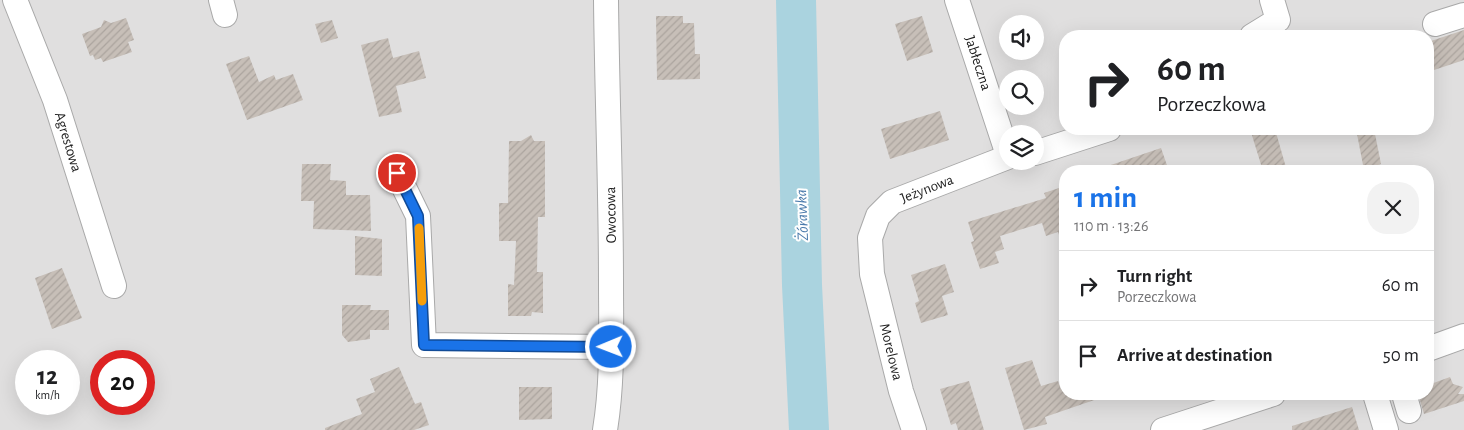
<!DOCTYPE html>
<html lang="en">
<head>
<meta charset="utf-8">
<style>
	body { margin:0; font-family:"Alegreya Sans",sans-serif; background:#f2f2f2; color:#202124; height:100vh; display:flex; flex-direction:column; font-size:19px; white-space:nowrap }
	* { box-sizing:border-box; margin:0 }
	p { font-size:16px; color:#757577 }
	.icon { flex:none; width:28px; height:28px; fill:none; stroke:currentColor; stroke-width:2; stroke-linecap:round; stroke-linejoin:round }
	.map { position:relative; flex:1; overflow:hidden }
	.drawer { position:absolute; left:1059px; top:165px; width:375px; height:235px; display:flex; flex-direction:column; background:#fff; border-radius:20px; box-shadow:0 5px 20px #0002 }
	.drawer>* { flex:none }
	.hud { position:absolute; left:1059px; top:30px; width:375px; height:105px; border-radius:20px; box-shadow:0 5px 20px #0002; background:#fff; color:#202124; overflow:hidden }
	.fabs { position:absolute; left:999px; top:15px; display:grid; gap:10px }
	.fabs a { display:grid; place-items:center; width:45px; height:45px; border-radius:50%; background:#fff; box-shadow:0 5px 20px #0002; font-size:25px }
	.speed { position:absolute; left:15px; top:350px; display:flex; gap:10px; font-size:25px; font-weight:700; text-align:center }
	.speed>* { display:grid; place-content:center; width:65px; height:65px; border-radius:50%; background:#fff; box-shadow:0 5px 20px #0002; line-height:1 }
	.speed small { font-size:12px; font-weight:400 }
	.speed .limit { border:8px solid #d22; background:#fff; color:#111 }
	.pin { position:absolute; display:grid; place-items:center; width:42px; height:42px; color:#fff; margin:-21px; border:2px solid #fff; border-radius:50%; box-shadow:0 1px 5px #0007 }
	.me { position:absolute; width:55px; margin:-28px; rotate:269deg; stroke-linejoin:round; filter:drop-shadow(0 0 4px #0008) }
	.turn { display:flex; align-items:center; gap:18px; height:105px; padding:0 15px; font-size:22px }
	.turn .icon { width:65px; height:65px; stroke-width:2.5 }
	.turn b { display:block; font-size:35px; line-height:42px }
	.round { display:grid; place-items:center; flex:none; width:52px; height:52px; border-radius:20px; background:#f2f2f2 }
	.headline { display:flex; align-items:center; justify-content:space-between; height:85px; padding:0 15px }
	h1 { font-size:30px; font-weight:700; line-height:38px; color:#1a73e8 }
	ul { padding:0; list-style:none }
	li { display:flex; align-items:center; gap:15px; height:70px; padding:0 15px; border-top:1px solid #e0e0e0 }
	li div { flex:1 }
	li b { display:block; font-size:19px }
	li em { font-style:normal }
	.map>svg:first-child { display:block }
	.residential { fill:#e0dfdf; fill-rule:evenodd }
	.lines { fill:none; stroke-linecap:round; stroke-linejoin:round }
	.river { stroke:#aad3df; stroke-width:40 }
	.building { fill:url(#building-hatch) }
	.minor-casing { stroke:#a9a9a9; stroke-width:26 }
	.minor { stroke:#fff; stroke-width:24 }
	.route-casing { stroke:#114b97; stroke-width:12 }
	.route { stroke:#1a73e8; stroke-width:9 }
	.slow { stroke:#f59e0b; stroke-width:9 }
	.labels { text-anchor:middle; dominant-baseline:central; stroke-width:4; stroke-linejoin:round; paint-order:stroke }
	.street-label { font-size:15px; fill:#222; stroke:#fff }
	.water-label { font-size:16px; font-style:italic; fill:#4a7aab; stroke:#fff }
</style>
</head>
<body>
<div class="map">
<svg width="1464" height="430" viewBox="0 0 1464 430">
	<defs>
		<pattern id="building-hatch" width="6" height="6" patternUnits="userSpaceOnUse" patternTransform="scale(1.25)"><rect width="6" height="6" fill="#c7bfb8"/><path d="M-1 1l2-2M0 6l6-6M5 7l2-2" fill="none" stroke="#aba49e"/></pattern>
	</defs>
	<rect width="100%" height="100%" fill="#f2efe9"/>
	<!-- residential -->
	<path class="residential" d="M 0,0 L 1464,0 L 1464,430 L 0,430 ZM 1008,24 L 1035,24 L 1035,51 L 1008,51 ZM 1065,36 L 1428,36 L 1428,129 L 1065,129 ZM 1008,79 L 1035,79 L 1035,106 L 1008,106 ZM 1008,134 L 1035,134 L 1035,161 L 1008,161 ZM 1065,171 L 1428,171 L 1428,394 L 1065,394 ZM 26,361 L 69,361 L 69,404 L 26,404 ZM 101,361 L 144,361 L 144,404 L 101,404 Z"/>
	<g class="lines">
		<!-- river -->
		<polyline class="river" points="796,0 802,285 809,430"/>
	</g>
	<!-- building -->
	<g class="building">
		<polygon points="656,16 683,16 683,23 694,23 695,54 700,54 700,79 657,80"/>
		<polygon points="922,16 933,52 907,61 895,24"/>
		<polygon points="126,18 134,40 128,42 132,52 103,62 101,58 95,60 93,55 90,56 82,34 101,27 104,20 111,23"/>
		<polygon points="332,20 338,38 321,43 315,24"/>
		<polygon points="1464,30 1464,60 1428,72 1428,42"/>
		<polygon points="388,38 393,58 419,51 426,78 396,86 402,112 379,117 361,45"/>
		<polygon points="249,56 259,82 274,75 276,80 293,74 303,100 247,120 226,64"/>
		<polygon points="940,111 949,140 890,159 881,129"/>
		<polygon points="1250,129 1275,129 1287,171 1263,171"/>
		<polygon points="1356,129 1374,129 1381,164 1364,170"/>
		<polygon points="531,135 534,141 545,141 545,217 538,217 537,272 543,272 543,313 532,312 531,316 508,316 508,284 514,285 516,241 499,241 499,203 508,203 509,141 521,141"/>
		<polygon points="1161,148 1169,171 1103,171 1102,168"/>
		<polygon points="302,164 331,164 330,180 346,181 346,195 370,195 371,231 313,229 314,201 301,201"/>
		<polygon points="1065,186 1065,244 1062,244 1058,232 1046,236 1042,223 1000,236 1004,249 995,252 999,263 980,269 971,242 974,241 968,222 1046,198 1044,193"/>
		<polygon points="355,236 382,239 382,276 355,275"/>
		<polygon points="945,264 954,292 942,296 948,315 921,323 915,303 919,301 911,275"/>
		<polygon points="62,268 82,318 52,329 35,278"/>
		<polygon points="342,305 371,305 370,310 389,310 389,330 370,330 370,339 348,342 342,335"/>
		<polygon points="1032,360 1041,386 1058,381 1061,389 1065,388 1065,394 1099,394 1100,398 1045,417 1047,424 1024,430 1005,368"/>
		<polygon points="399,367 415,404 421,402 429,425 414,430 325,430 325,428 362,414 356,399 375,392 370,379"/>
		<polygon points="1450,377 1453,384 1463,387 1458,394 1464,394 1464,401 1424,414 1418,394 1428,394 1428,385"/>
		<polygon points="969,381 984,430 958,430 956,423 951,425 940,389"/>
		<polygon points="519,387 552,387 552,419 519,420"/>
		<polygon points="1352,407 1359,430 1292,430 1292,426"/>
	</g>
	<g class="lines">
		<!-- minor casing -->
		<g class="minor-casing">
			<g id="minor">
				<polyline points="15,0 55,100 114,286"/>
				<polyline points="221,0 225,15"/>
				<polyline points="957,0 1008,155"/>
				<polyline points="1435,24 1464,15"/>
				<polyline points="1252,36 1278,20 1272,0"/>
				<polyline points="1035,153 1109,129"/>
				<polyline points="397,173 418,216 424,345 611,347"/>
				<polyline points="1428,349 1464,336"/>
				<polyline points="1375,394 1386,430"/>
				<polyline points="1404,394 1409,411"/>
				<path d="M 605,430 C 613,381 611,331 611,282 C 611,188 607,94 606,0"/>
				<polyline points="914,430 901,391 872,274 870,238 878,216 892,202 1008,157"/>
				<polyline points="1163,430 1273,394"/>
			</g>
		</g>
		<!-- minor -->
		<use href="#minor" class="minor"/>
	</g>
	<g class="lines">
		<!-- route casing -->
		<g class="route-casing">
			<polyline id="route" points="397,173 418,216 424,345 611,347"/>
		</g>
		<!-- route -->
		<use href="#route" class="route"/>
		<!-- slow -->
		<polyline class="slow" points="419,228 422,301"/>
	</g>
	<g class="labels">
		<!-- street labels -->
		<g class="street-label">
			<text transform="translate(978 63) rotate(72)">Jabłeczna</text>
			<text transform="translate(68 142) rotate(73)">Agrestowa</text>
			<text transform="translate(927 189) rotate(-21)">Jeżynowa</text>
			<text transform="translate(611 215) rotate(-91)">Owocowa</text>
			<text transform="translate(891 352) rotate(76)">Morelowa</text>
		</g>
		<!-- water labels -->
		<g class="water-label">
			<text transform="translate(802 215) rotate(-92)">Żórawka</text>
		</g>
	</g>
</svg>
<div class="fabs">
<a><svg class="icon" aria-label="sound" viewBox="0 0 24 24"><path d="M4 9h4l5-4v14l-5-4H4zM17 9q2 3 0 6"/></svg></a>
<a><svg class="icon" aria-label="search" viewBox="0 0 24 24"><circle cx="10" cy="10" r="6"/><path d="M15 15l6 6"/></svg></a>
<a><svg class="icon" aria-label="layers" viewBox="0 0 24 24"><path d="M12 4l9 5-9 5-9-5zM3 14l9 5 9-5"/></svg></a>
</div>
<div class="speed"><div>12<small>km/h</small></div><div class="limit">20</div></div>
<div class="pin" style="left:397px;top:173px;background:#d93025"><svg class="icon" aria-label="arrive" viewBox="0 0 24 24"><path d="M6 21V4h12l-3 4 3 4H6"/></svg></div>
<svg class="me" style="left:611px;top:347px" viewBox="-20 -20 40 40"><circle r="17" fill="#1a73e8" stroke="#fff" stroke-width="3"/><path d="M0-11L8 9 0 5-8 9z" fill="#fff"/></svg>
<div class="hud">
<div class="turn"><svg class="icon" aria-label="right" viewBox="0 0 24 24"><path d="M7 20v-9h11M14 6l5 5-5 5"/></svg><div><b>60 m</b>Porzeczkowa</div></div>
</div>
<section class="drawer">
<div class="headline"><div><h1>1 min</h1><p>110 m · 13:26</p></div><a class="round"><svg class="icon" aria-label="close" viewBox="0 0 24 24"><path d="M6 6l12 12M18 6L6 18"/></svg></a></div>
<ul>
<li><svg class="icon" aria-label="right" viewBox="0 0 24 24"><path d="M7 20v-9h11M14 6l5 5-5 5"/></svg><div><b>Turn right</b><p>Porzeczkowa</p></div><em>60 m</em></li>
<li><svg class="icon" aria-label="arrive" viewBox="0 0 24 24"><path d="M6 21V4h12l-3 4 3 4H6"/></svg><div><b>Arrive at destination</b></div><em>50 m</em></li>
</ul>
</section>
</div>
</body>
</html>
